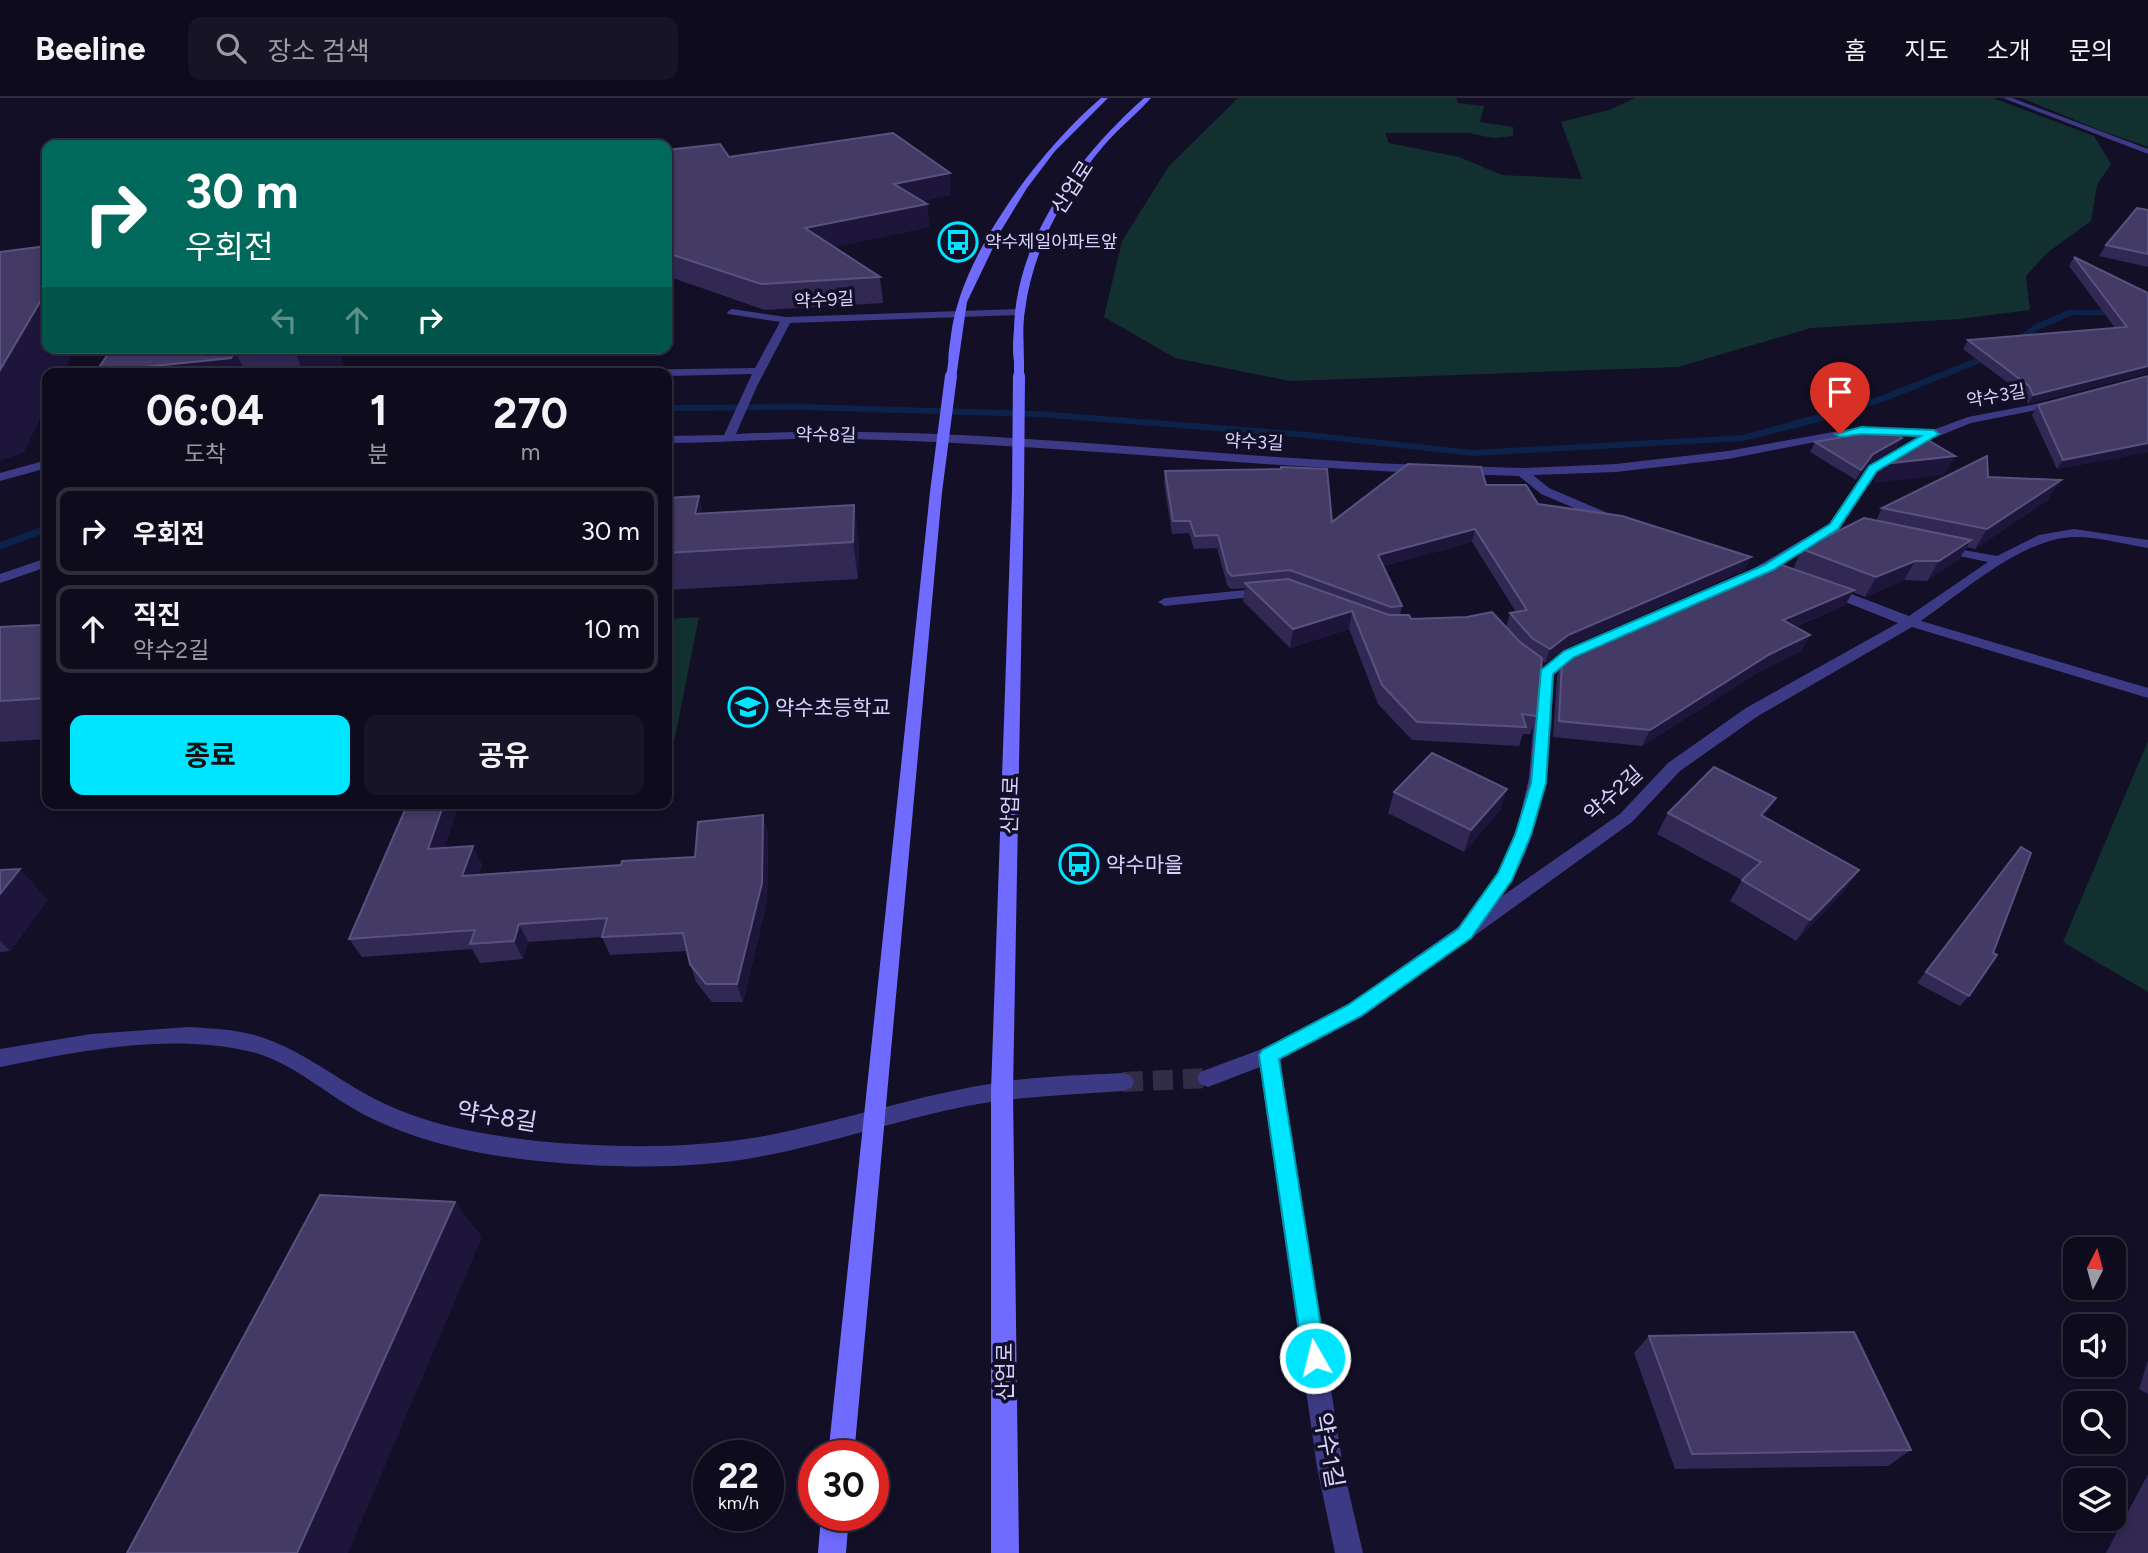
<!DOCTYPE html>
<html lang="ko">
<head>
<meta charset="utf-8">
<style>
	body { margin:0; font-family:Figtree,"Noto Sans KR",sans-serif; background:#171425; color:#f1f3f6; height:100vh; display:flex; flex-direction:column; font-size:26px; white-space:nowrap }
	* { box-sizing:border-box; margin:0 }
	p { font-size:23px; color:#9b9ba3 }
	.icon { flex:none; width:38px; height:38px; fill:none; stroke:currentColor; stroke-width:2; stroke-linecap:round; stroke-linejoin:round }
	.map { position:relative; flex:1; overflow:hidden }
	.sheet { position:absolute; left:42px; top:270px; width:630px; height:441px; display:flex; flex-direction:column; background:#0e0b1c; border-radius:14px; box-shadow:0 4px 10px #0003,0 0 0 2px #2e2b3b }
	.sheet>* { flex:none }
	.guide { position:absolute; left:42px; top:42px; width:630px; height:214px; border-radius:14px; box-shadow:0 4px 10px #0003,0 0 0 2px #2e2b3b; background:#00695c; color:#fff; overflow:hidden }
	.needle { width:46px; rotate:6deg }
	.controls { position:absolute; left:2063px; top:1139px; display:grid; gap:14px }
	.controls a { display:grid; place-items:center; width:63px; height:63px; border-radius:14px; background:#0e0b1c; box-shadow:0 4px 10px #0003,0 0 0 2px #2e2b3b; font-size:35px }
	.speed { position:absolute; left:693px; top:1342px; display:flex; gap:14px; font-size:35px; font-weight:700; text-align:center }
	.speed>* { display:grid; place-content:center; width:91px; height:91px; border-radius:50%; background:#0e0b1c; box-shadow:0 4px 10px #0003,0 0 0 2px #2e2b3b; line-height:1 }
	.speed small { font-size:18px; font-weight:400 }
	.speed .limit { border:10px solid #d22; background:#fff; color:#111 }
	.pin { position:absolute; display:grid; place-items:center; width:60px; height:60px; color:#fff; margin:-72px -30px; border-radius:50% 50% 50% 0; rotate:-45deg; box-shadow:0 0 7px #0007 }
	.pin .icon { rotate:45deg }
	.me { position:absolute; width:77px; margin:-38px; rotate:352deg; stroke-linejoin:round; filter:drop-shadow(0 0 5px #0008) }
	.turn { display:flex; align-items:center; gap:24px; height:147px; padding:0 28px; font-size:32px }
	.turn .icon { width:91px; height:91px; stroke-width:2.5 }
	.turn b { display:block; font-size:49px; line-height:60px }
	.lanes { display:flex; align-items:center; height:66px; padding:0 28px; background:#0003; justify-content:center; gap:35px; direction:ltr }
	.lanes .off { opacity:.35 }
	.eta { display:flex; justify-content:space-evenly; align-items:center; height:119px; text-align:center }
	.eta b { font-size:42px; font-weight:700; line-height:49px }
	.primary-button { display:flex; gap:14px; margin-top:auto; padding:14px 28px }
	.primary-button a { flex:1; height:80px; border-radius:14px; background:#00e5ff; color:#111; font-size:28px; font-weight:700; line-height:80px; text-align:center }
	.primary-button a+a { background:#171425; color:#f1f3f6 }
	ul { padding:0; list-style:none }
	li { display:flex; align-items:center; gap:21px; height:88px; margin:0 14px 10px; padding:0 14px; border:4px solid #2e2b3b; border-radius:14px }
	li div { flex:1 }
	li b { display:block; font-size:26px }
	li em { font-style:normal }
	header { display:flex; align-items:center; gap:42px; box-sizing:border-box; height:98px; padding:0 35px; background:#0e0b1c; border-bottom:2px solid #2e2b3b }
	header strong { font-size:33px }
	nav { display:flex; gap:38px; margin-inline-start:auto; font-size:24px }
	.search { width:490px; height:63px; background:#171425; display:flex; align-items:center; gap:18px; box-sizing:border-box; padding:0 24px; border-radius:14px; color:#9b9ba3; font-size:26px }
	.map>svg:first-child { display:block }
	.green { fill:#12302f }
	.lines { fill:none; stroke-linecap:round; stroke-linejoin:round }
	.stream { fill:#0c2248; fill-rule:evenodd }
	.street-tunnel { stroke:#312d47; stroke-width:20; stroke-dasharray:20 10; stroke-linecap:butt }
	.street { fill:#3d3a85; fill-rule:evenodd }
	.secondary { fill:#6f6bff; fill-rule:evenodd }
	.secondary-bridge-far1 { stroke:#6f6bff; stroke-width:10 }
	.secondary-bridge { stroke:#6f6bff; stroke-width:12 }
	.wall { fill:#312854; fill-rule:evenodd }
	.shaded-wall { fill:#1d163a }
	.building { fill:#433a66; stroke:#5a527e; stroke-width:2 }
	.route { fill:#00e5ff; stroke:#0095a6; stroke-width:2 }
	.labels { text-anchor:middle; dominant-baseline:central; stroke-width:7; stroke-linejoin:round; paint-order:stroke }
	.far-poi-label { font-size:18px; fill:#d9d4ff; stroke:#130f26; text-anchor:start }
	.far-street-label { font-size:18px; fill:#d9d4ff; stroke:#130f26 }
	.street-label { font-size:21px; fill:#d9d4ff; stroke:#130f26 }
	.poi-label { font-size:21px; fill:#d9d4ff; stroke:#130f26; text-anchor:start }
	.near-street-label { font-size:24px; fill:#d9d4ff; stroke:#130f26 }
</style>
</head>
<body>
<header>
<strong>Beeline</strong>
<div class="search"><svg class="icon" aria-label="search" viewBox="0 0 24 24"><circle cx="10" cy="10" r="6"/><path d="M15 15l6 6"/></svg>장소 검색</div>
<nav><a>홈</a><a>지도</a><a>소개</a><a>문의</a></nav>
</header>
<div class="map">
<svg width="2148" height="1455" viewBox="0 0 2148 1455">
	<rect width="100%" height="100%" fill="#130f26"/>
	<!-- green -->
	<g class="green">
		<polygon points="1238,0 1456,0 1458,5 1484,8 1480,24 1513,29 1513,38 1493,40 1469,35 1385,35 1389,45 1459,59 1502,77 1582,81 1561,24 1609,12 1635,0 1993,0 2094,38 2111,66 2097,87 2091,123 2047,155 2026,178 2030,212 1959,221 1811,230 1678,269 1290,283 1175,260 1104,219 1122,143 1169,68"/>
		<polygon points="2022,0 2148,0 2148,49 2099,32"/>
		<polygon points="699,519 673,649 667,650 667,521"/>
		<polygon points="2148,643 2148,894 2063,844"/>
	</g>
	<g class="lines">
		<!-- stream -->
		<g class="stream">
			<polygon points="2068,212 2148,212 2148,218 2072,217 2040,231 2008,254 1883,304 1815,325 1743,343 1473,358 1308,340 1038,319 802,312 667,313 667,307 802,306 1038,313 1308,334 1473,352 1743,337 1875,300 2002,250 2034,227"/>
			<polygon points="47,427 47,434 0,452 0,444"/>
		</g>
		<!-- street-tunnel -->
		<polyline class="street-tunnel" points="1123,984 1208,980"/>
		<!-- street -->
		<g class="street">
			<polygon points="2003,0 2012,0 2148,51 2148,56"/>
			<path d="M 732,211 L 786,219 L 1020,211 L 1025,214 L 1020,217 L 790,225 L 757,288 L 736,336 C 965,325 1195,359 1424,367 L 1430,371 L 1424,375 C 1233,367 1043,346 852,341 C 790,339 729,345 667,345 L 667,338 L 724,337 L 752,276 L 667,278 L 667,275 L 614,275 L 619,272 L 755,270 L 780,224 L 728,216 L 727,214 Z"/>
			<polygon points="2057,302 2061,303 2061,307 1971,325 1934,340 1861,335 1728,361 1616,374 1533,377 1549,390 1617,419 1618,422 1612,426 1541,396 1519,378 1459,376 1453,372 1459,368 1522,370 1616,366 1728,353 1861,329 1933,332 1968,319"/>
			<polygon points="1903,349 1907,350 1907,356 1877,374 1839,432 1761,478 1751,478 1751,472 1829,426 1869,368"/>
			<polygon points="47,362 47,370 0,383 0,375"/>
			<path d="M 2074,431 L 2148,442 L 2148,450 C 2124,446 2096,438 2072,439 C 2020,442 1963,494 1921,523 L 2148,590 L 2148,600 L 1912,529 L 1758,618 L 1680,673 L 1632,724 L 1362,919 L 1280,961 L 1343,1369 L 1363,1455 L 1335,1455 L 1317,1369 L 1260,969 L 1208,989 L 1200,986 L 1197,980 L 1200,974 L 1262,951 L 1348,907 L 1465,824 L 1497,776 L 1517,731 L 1529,680 L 1538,575 L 1564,553 L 1592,542 L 1599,546 L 1574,559 L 1554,577 C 1550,654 1547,733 1501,799 L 1620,716 L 1668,665 L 1746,610 L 1898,525 L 1823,495 L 1823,489 L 1833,489 L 1909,518 L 1988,464 L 1935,453 L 1935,447 L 1997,458 L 2039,437 Z"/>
			<polygon points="47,460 47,469 0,485 0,476"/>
			<polygon points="1266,490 1273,494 1271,497 1165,508 1158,504 1165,500"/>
			<path d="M 189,929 C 218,931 246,932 272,943 C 312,959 345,987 383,1005 C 431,1028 485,1037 537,1043 C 610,1050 686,1051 759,1039 C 841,1024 919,996 1002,984 C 1042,978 1083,977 1123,975 L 1131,978 L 1134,984 L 1131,990 L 1123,993 C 1071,997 1019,998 967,1008 C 897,1022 829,1046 758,1059 C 703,1069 646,1070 590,1067 C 514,1063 433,1052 365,1017 C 326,997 291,962 248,953 C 168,935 79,953 0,969 L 0,951 L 91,936 Z"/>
		</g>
		<!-- secondary -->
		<g class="secondary">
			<path d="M 1101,0 L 1108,0 L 1055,53 L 1027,90 L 1002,131 L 967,204 L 958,266 L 949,268 C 947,259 950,247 951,237 C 961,156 1040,52 1101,0 Z"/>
			<path d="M 1144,0 L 1151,0 C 1137,16 1120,29 1106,45 C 1065,92 1033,150 1025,212 C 1022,230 1024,248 1024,266 L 1015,268 C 1012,257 1013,243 1014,231 C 1016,140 1079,58 1144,0 Z"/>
			<polygon points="936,390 942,394 854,1358 828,1358 930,394"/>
			<polygon points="1018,390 1024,394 1013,993 1019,1455 991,1455 991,993 1012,394"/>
			<polygon points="821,1418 849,1418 846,1455 818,1455"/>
		</g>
		<!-- secondary-bridge-far1 -->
		<g class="secondary-bridge-far1">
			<polyline points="951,280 953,266"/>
			<polyline points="1019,280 1019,266"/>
		</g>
		<!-- secondary-bridge -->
		<g class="secondary-bridge">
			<polyline points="936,394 951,278"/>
			<polyline points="1018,394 1019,278"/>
		</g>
	</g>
	<!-- wall -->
	<g class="wall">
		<polygon points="667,52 729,59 951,97 923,103 927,106 929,129 834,149 880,179 883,205 765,212 667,178"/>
		<polygon points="2148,112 2148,169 2099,158 2106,147"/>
		<polygon points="2074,159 2148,195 2148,275 2028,306 2024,297 1963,251 1968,242 2115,230 2069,168"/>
		<polygon points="112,250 340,250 345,275 96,275"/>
		<polygon points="2148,278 2148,354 2057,371 2032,317 2038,307"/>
		<polygon points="1815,344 1897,349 1868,366 1856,382 1810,354"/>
		<path d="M 1165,373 L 1332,424 L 1486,387 L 1538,406 L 1745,472 L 1563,551 L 1545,565 L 1541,562 L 1537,618 L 1530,636 L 1523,636 L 1519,648 L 1412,642 L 1378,606 L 1349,531 L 1290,550 L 1243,503 L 1245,490 L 1231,491 L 1227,487 L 1217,450 L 1194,451 L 1189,435 L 1172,436 L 1164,385 ZM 1472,444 L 1516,514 L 1510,515 L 1506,529 L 1520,544 L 1411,521 L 1400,517 L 1402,508 L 1383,468 Z"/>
		<polygon points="1988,379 2048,402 1975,451 1967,449 1959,461 1927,483 1904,482 1865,499 1853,494 1845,507 1795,529 1810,537 1801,553 1762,572 1642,648 1553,639 1557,578 1562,562 1793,471 1802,451 1876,423 1882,410"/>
		<polygon points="667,400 703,415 859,442 858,481 667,492"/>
		<polygon points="47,520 47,641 0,644 0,529 41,527"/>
		<polygon points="1507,691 1500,712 1464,754 1388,715 1394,694"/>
		<polygon points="1668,715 1765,720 1859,772 1844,793 1796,843 1730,803 1742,782 1657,736"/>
		<polygon points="768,735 767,803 743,904 712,904 696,884 690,866 687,853 610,857 602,839 528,844 523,861 480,865 472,851 362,859 349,841 445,750 482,766 479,776 621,767 695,759"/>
		<polygon points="2012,760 1969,898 1960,908 1917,885"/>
		<polygon points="0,772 48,802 10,853 0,854"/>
		<polygon points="1649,1238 1911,1352 1888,1368 1675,1371 1634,1255"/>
		<polygon points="2148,1262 2148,1296 2139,1291"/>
		<polygon points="2148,1377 2148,1455 2106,1455 2147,1378"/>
	</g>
	<!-- shaded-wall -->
	<g class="shaded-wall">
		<polygon points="950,75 951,97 896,109 894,86"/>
		<polygon points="927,106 929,129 809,155 805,130"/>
		<polygon points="47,192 47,250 75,250 63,275 47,275 47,307 24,354 0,363 0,272"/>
		<polygon points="293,250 340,250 345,275 304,275"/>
		<polygon points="235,253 246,275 96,275"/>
		<polygon points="2148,268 2148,275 2028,306 2033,297"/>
		<polygon points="1902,340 1897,349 1868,366 1856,382 1861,372 1873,356"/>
		<polygon points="2148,345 2148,354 2057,371 2063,362"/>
		<polygon points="1955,358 1944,377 1873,385 1883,366"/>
		<polygon points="2061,382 2048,402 1975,451 1987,431"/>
		<polygon points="699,398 707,434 695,416"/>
		<polygon points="854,407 859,442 858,481 853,444"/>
		<polygon points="1475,431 1472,444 1375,470 1378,457"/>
		<polygon points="1971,442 1959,461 1927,483 1939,463"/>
		<polygon points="1751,459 1745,472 1563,551 1545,565 1550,551 1568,537"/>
		<polygon points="1915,463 1904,482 1865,499 1876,479"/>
		<polygon points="1854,492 1845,507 1775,537 1783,522"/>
		<polygon points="1352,513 1349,531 1290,550 1293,531"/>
		<polygon points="1810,537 1801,553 1762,572 1642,648 1650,632 1770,556"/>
		<polygon points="1507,691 1500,712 1464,754 1471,732"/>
		<polygon points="1776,700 1764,721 1761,717"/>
		<polygon points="444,705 459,705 439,769 428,751"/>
		<polygon points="763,717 768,735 767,803 743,904 737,886"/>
		<polygon points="473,748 482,766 472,796 462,778"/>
		<polygon points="20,771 48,802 10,853 0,843 0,796"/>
		<polygon points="1859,772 1844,793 1796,843 1810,822"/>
		<polygon points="519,826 528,844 523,861 514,843"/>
		<polygon points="455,1104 482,1139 348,1455 297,1455"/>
	</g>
	<!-- building -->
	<g class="building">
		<polygon points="893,35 950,75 894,86 927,106 805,130 880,179 761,186 667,155 667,52 720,46 729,59"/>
		<polygon points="2137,110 2148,112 2148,156 2106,147"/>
		<polygon points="47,148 47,192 0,272 0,154"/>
		<polygon points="2074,159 2148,195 2148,268 2033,297 2029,288 1968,242 2127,229"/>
		<polygon points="112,250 266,250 235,253 231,260 96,274"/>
		<polygon points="2148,278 2148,345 2063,362 2038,307"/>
		<polygon points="1887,331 1902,340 1873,356 1861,372 1815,344"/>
		<polygon points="1921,338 1955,358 1883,366 1889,357"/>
		<polygon points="1987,358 1988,379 2061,382 1987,431 1882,410"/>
		<polygon points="1408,366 1481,369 1486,387 1526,387 1538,406 1622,418 1751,459 1568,537 1550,551 1532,540 1510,515 1527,512 1475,431 1378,457 1402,508 1391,509 1290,472 1232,478 1228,474 1218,437 1195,438 1190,423 1173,423 1165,373 1281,371 1281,369 1327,371 1332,424"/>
		<polygon points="699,398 695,416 854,407 853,444 667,455 667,400"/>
		<polygon points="1864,420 1971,442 1939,463 1915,463 1876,479 1802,451"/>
		<polygon points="1773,464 1854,492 1783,522 1810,537 1770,556 1650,632 1559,623 1562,562 1581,546"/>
		<polygon points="1288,481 1389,517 1409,517 1411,521 1467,519 1492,514 1520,544 1542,560 1537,618 1522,616 1526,629 1417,624 1382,587 1352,513 1293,531 1245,485"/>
		<polygon points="47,520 47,600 0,603 0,529 41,527"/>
		<polygon points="1432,655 1507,691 1471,732 1394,694"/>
		<polygon points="1714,669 1776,700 1761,717 1859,772 1810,822 1742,782 1761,764 1668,715"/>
		<polygon points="408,705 444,705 428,751 473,748 462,778 621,767 622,763 695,759 698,724 763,717 762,785 737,886 706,886 690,866 683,835 602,839 607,820 519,826 514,843 470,846 475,832 349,841"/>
		<polygon points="2021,749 2031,755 1993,855 1997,857 1969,898 1926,874"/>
		<polygon points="20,771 0,796 0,772"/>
		<polygon points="320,1097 455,1104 297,1455 127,1455"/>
		<polygon points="1854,1234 1911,1352 1692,1356 1649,1238"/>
	</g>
	<!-- route -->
	<polygon class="route" points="1861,329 1934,332 1939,336 1877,373 1838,431 1773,472 1574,559 1553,576 1546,685 1531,737 1512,782 1471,840 1361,918 1279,961 1326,1260 1323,1269 1315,1272 1306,1269 1303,1260 1259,957 1262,952 1348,907 1458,831 1498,775 1515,737 1531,685 1541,572 1564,553 1764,467 1830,426 1869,368 1921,338 1861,336 1840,339 1835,336"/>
	<!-- icons -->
	<defs>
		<g id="bus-ring" transform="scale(2.0125)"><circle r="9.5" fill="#130f26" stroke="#00e5ff" stroke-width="1.5"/><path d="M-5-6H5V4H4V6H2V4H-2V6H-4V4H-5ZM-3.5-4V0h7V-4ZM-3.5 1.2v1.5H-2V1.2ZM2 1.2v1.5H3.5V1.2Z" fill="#00e5ff"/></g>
		<g id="school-ring" transform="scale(2.0125)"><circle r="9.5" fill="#130f26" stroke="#00e5ff" stroke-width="1.5"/><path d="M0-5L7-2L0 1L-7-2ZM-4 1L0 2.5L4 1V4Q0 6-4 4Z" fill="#00e5ff"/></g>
	</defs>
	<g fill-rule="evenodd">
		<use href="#bus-ring" x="958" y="144"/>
		<use href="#school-ring" x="748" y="609"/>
		<use href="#bus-ring" x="1079" y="766"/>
	</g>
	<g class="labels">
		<!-- far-poi labels -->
		<g class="far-poi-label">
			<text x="985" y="144">약수제일아파트앞</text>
		</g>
		<!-- far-street labels -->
		<g class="far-street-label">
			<text transform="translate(824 202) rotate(-3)">약수9길</text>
			<text transform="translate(1996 298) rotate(-10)">약수3길</text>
			<text transform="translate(826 337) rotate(1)">약수8길</text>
			<text transform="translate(1254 344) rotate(3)">약수3길</text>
		</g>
		<!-- street labels -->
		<g class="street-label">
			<text transform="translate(1072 89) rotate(-57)">산업로</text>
			<text transform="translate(1613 695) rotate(-42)">약수2길</text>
			<text transform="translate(1010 707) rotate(-88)">산업로</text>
			<text transform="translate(1004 1274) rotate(-90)">산업로</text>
		</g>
		<!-- poi labels -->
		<g class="poi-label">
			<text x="775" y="609">약수초등학교</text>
			<text x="1106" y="766">약수마을</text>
		</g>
		<!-- near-street labels -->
		<g class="near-street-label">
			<text transform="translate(497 1018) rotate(9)">약수8길</text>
			<text transform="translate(1329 1352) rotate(80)">약수1길</text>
		</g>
	</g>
</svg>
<div class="controls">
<a><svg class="needle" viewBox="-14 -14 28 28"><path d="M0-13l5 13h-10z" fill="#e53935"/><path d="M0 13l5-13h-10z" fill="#9b9ba3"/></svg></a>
<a><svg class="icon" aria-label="sound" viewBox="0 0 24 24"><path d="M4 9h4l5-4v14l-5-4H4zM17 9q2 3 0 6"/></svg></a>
<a><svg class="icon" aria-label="search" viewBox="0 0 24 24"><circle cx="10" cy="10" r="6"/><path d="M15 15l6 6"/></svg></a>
<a><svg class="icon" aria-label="layers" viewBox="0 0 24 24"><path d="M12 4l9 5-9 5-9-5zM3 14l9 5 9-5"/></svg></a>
</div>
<div class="speed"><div>22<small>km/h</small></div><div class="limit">30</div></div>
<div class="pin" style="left:1840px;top:336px;background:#d93025"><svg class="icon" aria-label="arrive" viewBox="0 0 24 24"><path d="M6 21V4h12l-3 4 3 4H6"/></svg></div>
<svg class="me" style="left:1315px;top:1260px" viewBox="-20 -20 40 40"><circle r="17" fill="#00e5ff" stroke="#fff" stroke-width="3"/><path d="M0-11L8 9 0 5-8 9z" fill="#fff"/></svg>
<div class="guide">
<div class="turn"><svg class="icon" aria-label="right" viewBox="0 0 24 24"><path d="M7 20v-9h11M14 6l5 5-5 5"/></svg><div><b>30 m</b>우회전</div></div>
<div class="lanes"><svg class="icon off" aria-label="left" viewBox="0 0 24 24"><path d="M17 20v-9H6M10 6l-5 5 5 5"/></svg><svg class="icon off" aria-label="ahead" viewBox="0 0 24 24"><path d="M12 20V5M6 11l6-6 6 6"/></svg><svg class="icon" aria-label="right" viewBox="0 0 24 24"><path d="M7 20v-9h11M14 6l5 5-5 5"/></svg></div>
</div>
<section class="sheet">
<div class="eta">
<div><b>06:04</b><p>도착</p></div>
<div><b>1</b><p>분</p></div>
<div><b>270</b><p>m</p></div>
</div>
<ul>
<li><svg class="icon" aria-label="right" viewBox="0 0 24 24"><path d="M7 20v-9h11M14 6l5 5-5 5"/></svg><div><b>우회전</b></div><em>30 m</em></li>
<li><svg class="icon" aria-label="ahead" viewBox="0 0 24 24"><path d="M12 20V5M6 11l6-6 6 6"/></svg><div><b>직진</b><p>약수2길</p></div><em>10 m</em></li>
</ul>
<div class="primary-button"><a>종료</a><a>공유</a></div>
</section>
</div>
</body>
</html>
